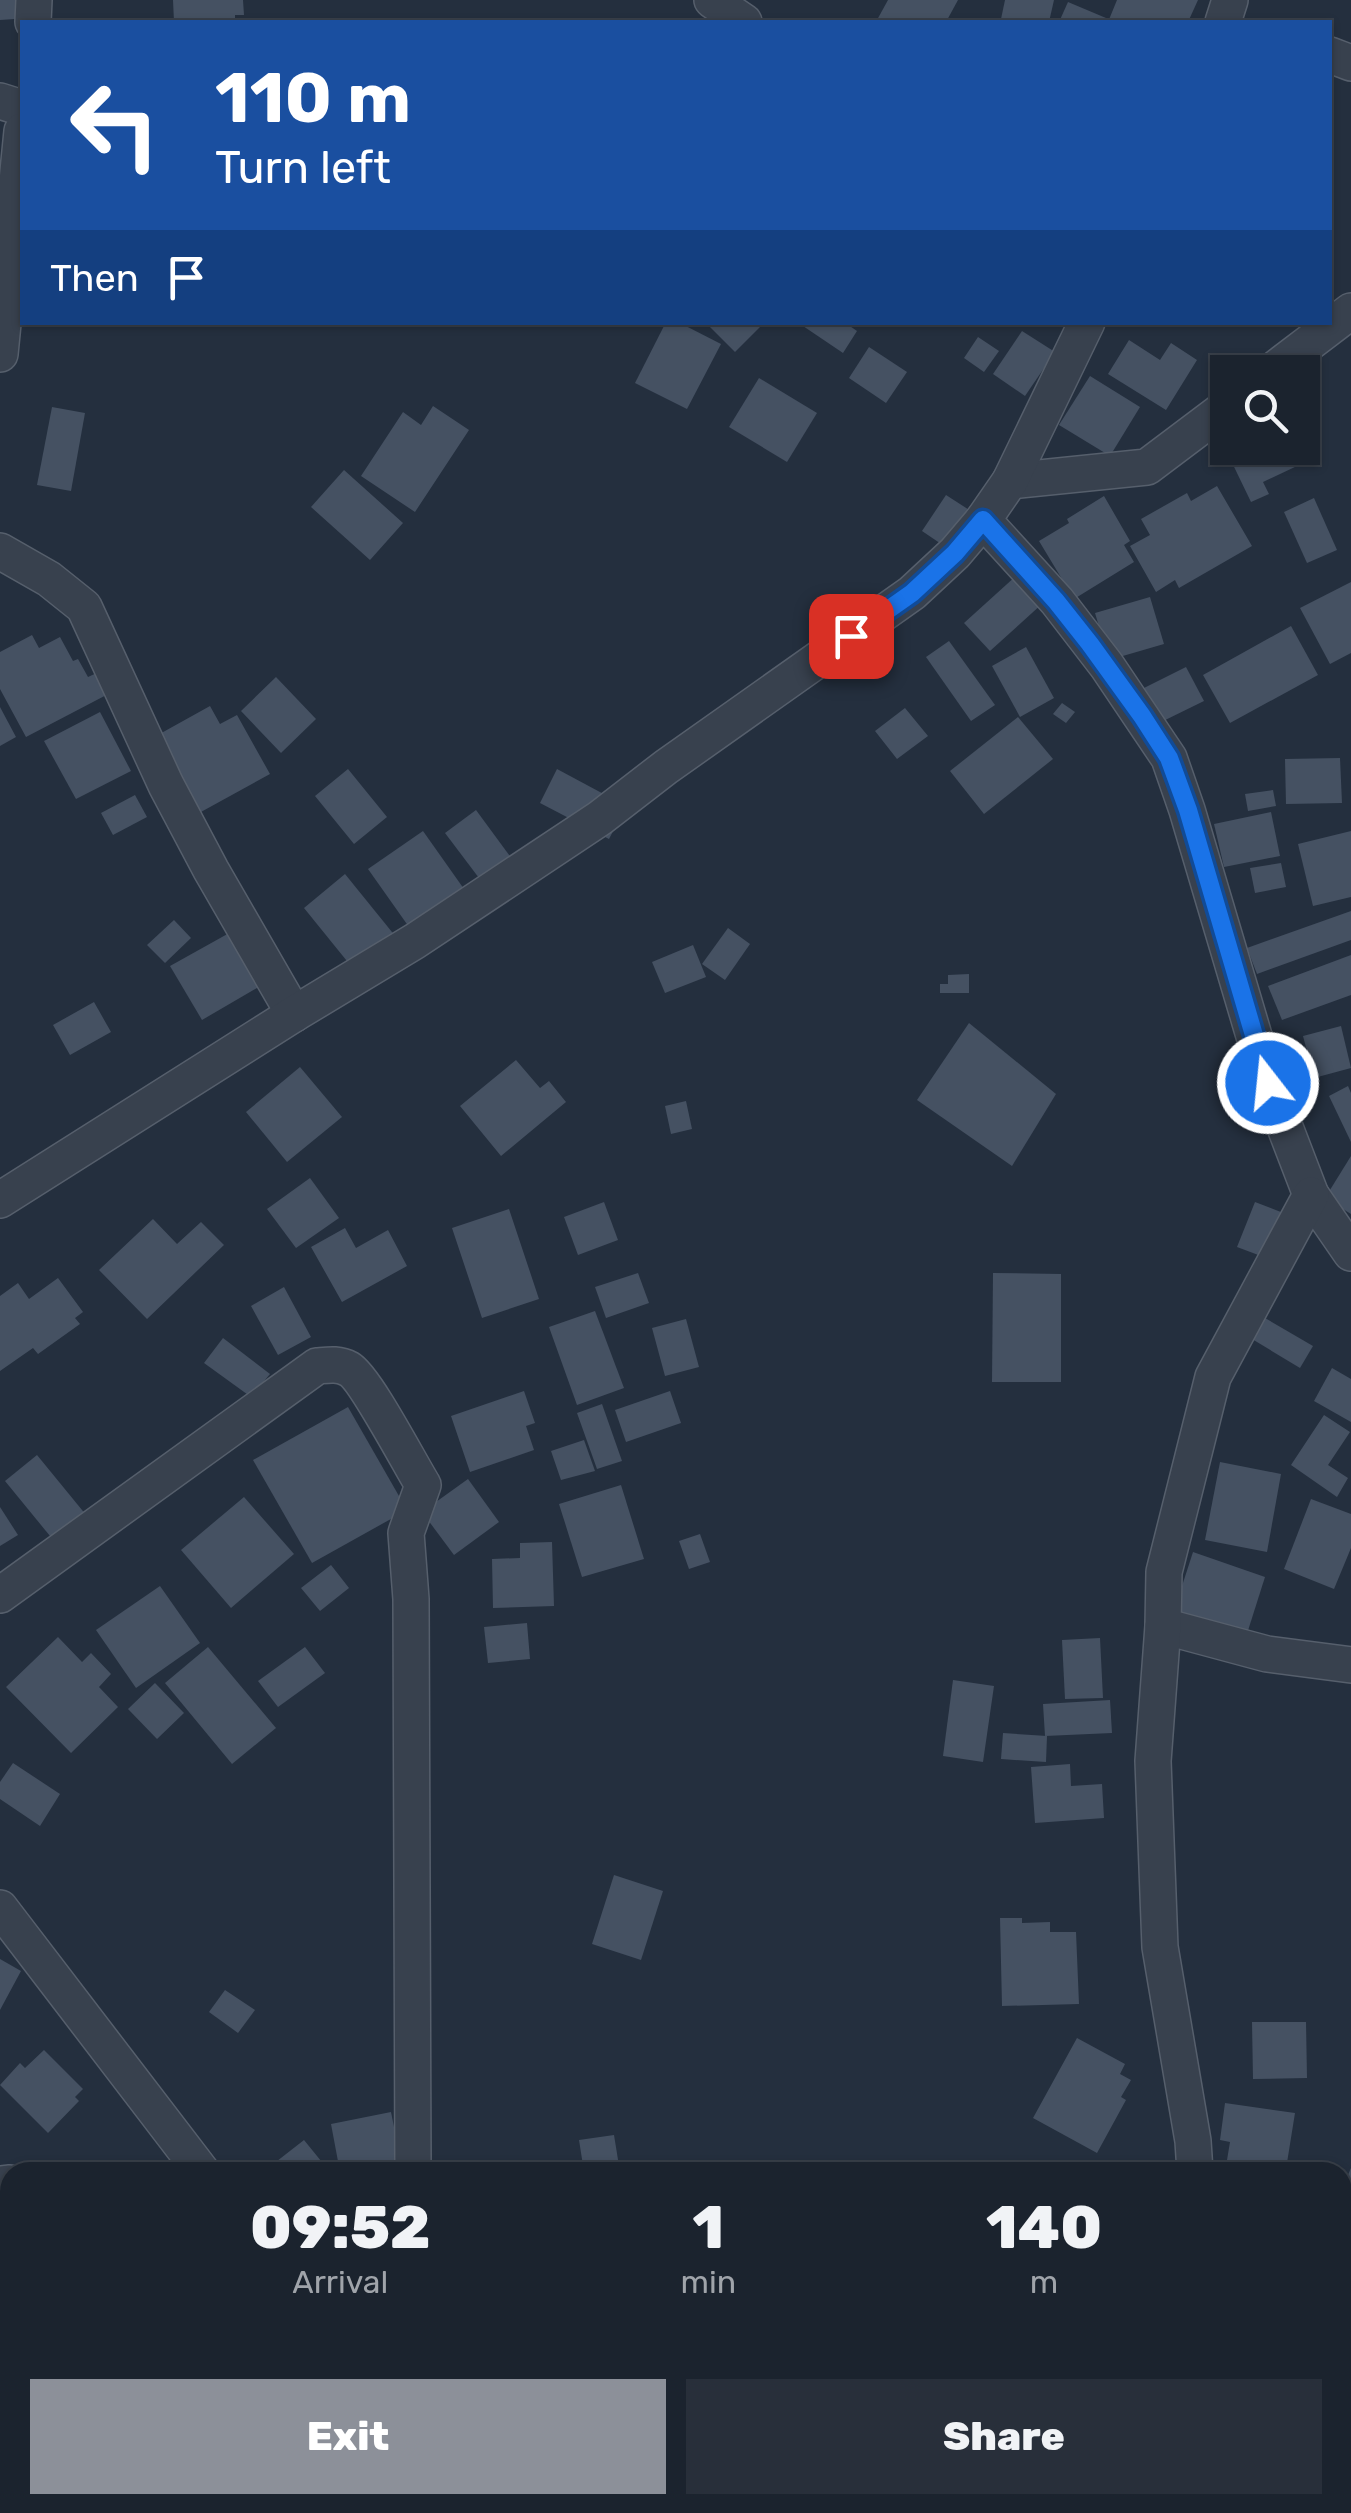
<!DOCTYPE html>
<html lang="en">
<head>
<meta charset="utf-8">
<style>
	body { margin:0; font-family:Rubik,sans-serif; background:#282f3a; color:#f1f3f6; height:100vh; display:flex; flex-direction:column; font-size:38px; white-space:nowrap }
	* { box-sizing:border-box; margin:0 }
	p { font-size:32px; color:#a0a4aa }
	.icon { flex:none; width:55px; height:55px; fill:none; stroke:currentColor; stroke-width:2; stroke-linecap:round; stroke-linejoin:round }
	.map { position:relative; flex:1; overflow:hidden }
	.panel { position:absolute; left:0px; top:2162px; width:1352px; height:352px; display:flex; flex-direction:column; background:#1b232e; border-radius:30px 30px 0 0; box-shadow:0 2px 8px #0004,0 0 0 2px #39404a }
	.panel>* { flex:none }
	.hud { position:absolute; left:20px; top:20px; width:1312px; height:305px; border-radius:0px; box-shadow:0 2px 8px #0004,0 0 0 2px #39404a; background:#1a4fa0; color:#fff; overflow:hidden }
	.buttons { position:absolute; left:1210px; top:355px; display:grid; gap:20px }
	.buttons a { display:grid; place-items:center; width:110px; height:110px; border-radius:0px; background:#1b232e; box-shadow:0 2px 8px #0004,0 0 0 2px #39404a; font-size:50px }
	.pin { position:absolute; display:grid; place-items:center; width:85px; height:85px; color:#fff; margin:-42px; border-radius:20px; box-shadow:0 5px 15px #0006 }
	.me { position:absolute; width:110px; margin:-55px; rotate:344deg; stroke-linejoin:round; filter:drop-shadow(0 0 8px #0008) }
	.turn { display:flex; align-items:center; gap:35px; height:210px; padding:0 30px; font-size:45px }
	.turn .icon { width:130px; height:130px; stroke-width:2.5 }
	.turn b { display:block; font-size:70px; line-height:85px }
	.then { display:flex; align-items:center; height:95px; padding:0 30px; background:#0003; gap:20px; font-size:38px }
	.eta { display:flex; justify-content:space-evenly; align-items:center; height:170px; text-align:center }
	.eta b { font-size:60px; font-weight:800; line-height:70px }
	.cta { display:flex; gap:20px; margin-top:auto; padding:20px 30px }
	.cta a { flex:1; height:115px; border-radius:0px; background:#8c9099; color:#fff; font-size:40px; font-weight:800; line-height:115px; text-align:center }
	.cta a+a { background:#282f3a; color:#f1f3f6 }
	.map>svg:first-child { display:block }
	.building { fill:#455162 }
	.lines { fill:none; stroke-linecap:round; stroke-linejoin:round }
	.street-casing { stroke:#565f6c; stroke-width:38 }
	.street { stroke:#38414e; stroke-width:35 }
	.route-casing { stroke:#114b97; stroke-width:25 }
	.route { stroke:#1a73e8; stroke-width:18 }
</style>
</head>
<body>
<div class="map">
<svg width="1351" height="2513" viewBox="0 0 1351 2513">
	<rect width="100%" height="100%" fill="#242f3e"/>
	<!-- building -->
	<g class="building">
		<polygon points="0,0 27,0 29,18 0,20"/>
		<polygon points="173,0 243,0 244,15 235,15 235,22 174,22"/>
		<polygon points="888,0 958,0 946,22 881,22 877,20"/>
		<polygon points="1005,0 1054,0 1049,22 1017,22 1001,19"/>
		<polygon points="1117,0 1198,0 1188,22 1108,22"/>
		<polygon points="1068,2 1106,18 1104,22 1059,22"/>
		<polygon points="666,322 678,322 721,344 687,409 635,383"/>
		<polygon points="705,322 765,322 735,352"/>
		<polygon points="805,322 844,322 857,331 843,353 803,326"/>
		<polygon points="1022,331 1055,352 1025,396 993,374"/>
		<polygon points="978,337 999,351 984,372 964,358"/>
		<polygon points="1129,340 1160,360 1171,343 1197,360 1166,410 1108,374"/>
		<polygon points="869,347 907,372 886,403 849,378"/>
		<polygon points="1090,376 1140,407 1110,456 1059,425"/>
		<polygon points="759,378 817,413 787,462 729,427"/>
		<polygon points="433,406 469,430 415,512 361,476 403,412 421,425"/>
		<polygon points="52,407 85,413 71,491 37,485"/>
		<polygon points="1228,442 1228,448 1288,448 1297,466 1263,482 1269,494 1251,502 1223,444"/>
		<polygon points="344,470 403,523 370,560 311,507"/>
		<polygon points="1217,486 1252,546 1179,588 1175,580 1156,592 1130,546 1150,535 1141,519 1187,493 1191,501"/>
		<polygon points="946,495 977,515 953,552 922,531"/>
		<polygon points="1104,496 1130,541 1124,545 1134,562 1074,599 1039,541 1069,523 1067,519"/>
		<polygon points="1314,498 1337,550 1307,563 1284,512"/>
		<polygon points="1017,575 1043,603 990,651 964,623"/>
		<polygon points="1351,582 1351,653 1330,664 1300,608"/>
		<polygon points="1150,597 1164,644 1109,660 1095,613"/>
		<polygon points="1291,626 1318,675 1230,723 1203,675"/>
		<polygon points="32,635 39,648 60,637 73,661 78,659 88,677 103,670 114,691 26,737 0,689 0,652"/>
		<polygon points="949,641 995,705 971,721 926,657"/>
		<polygon points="1026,647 1054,698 1020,717 992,666"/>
		<polygon points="1186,667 1204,701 1151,727 1134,693"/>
		<polygon points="276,677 316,719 281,753 241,711"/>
		<polygon points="1062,703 1075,712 1066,723 1053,714"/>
		<polygon points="210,706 220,724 237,715 270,774 190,818 147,741"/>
		<polygon points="0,707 16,737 0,746"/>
		<polygon points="905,708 928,736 897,759 875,731"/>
		<polygon points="100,712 131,771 76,799 44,741"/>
		<polygon points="1018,717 1053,759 984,814 950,771"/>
		<polygon points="1340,758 1342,803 1286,804 1285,759"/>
		<polygon points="348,769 387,817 354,844 315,796"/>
		<polygon points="557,769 626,806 609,839 540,803"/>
		<polygon points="1273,790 1276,806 1248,811 1245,794"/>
		<polygon points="135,795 147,817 113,835 101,813"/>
		<polygon points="476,810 512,859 482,882 445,833"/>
		<polygon points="1271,812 1280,856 1224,867 1214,824"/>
		<polygon points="423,831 476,906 421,944 368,869"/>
		<polygon points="1351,831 1351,897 1313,906 1298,844"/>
		<polygon points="1281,863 1286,887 1255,893 1250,868"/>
		<polygon points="345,874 396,937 355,971 304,908"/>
		<polygon points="1351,911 1351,940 1257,974 1247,948"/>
		<polygon points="174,920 191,938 165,963 147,945"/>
		<polygon points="728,928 750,944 725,980 702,964"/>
		<polygon points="231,932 262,985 202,1020 170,966"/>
		<polygon points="693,945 706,977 665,993 652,962"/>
		<polygon points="1351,955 1351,995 1282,1020 1268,986"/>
		<polygon points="969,974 969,993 940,993 940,984 948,984 948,975"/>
		<polygon points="94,1002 111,1032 70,1055 53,1025"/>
		<polygon points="969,1023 1056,1094 1012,1166 917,1100"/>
		<polygon points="1341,1026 1351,1068 1314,1078 1303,1036"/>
		<polygon points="516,1060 540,1088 549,1081 566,1102 501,1156 460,1106"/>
		<polygon points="300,1067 342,1117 287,1162 246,1112"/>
		<polygon points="1348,1086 1351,1093 1351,1142 1329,1096"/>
		<polygon points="686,1101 692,1129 671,1134 665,1106"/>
		<polygon points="1351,1156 1351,1214 1325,1198"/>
		<polygon points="310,1178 339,1218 296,1248 267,1209"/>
		<polygon points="604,1202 618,1240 578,1255 564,1217"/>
		<polygon points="1255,1202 1286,1214 1269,1259 1237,1247"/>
		<polygon points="509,1209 539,1299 482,1318 452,1228"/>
		<polygon points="153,1219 177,1244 201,1222 224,1245 147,1319 99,1270"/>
		<polygon points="345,1228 356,1248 388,1230 407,1266 342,1302 311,1247"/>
		<polygon points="638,1273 649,1303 606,1318 595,1287"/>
		<polygon points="993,1273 1061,1274 1061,1382 992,1382"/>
		<polygon points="58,1278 83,1312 75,1318 80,1324 38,1354 33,1348 0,1371 0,1296 18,1283 29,1299"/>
		<polygon points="284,1287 311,1337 278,1355 251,1306"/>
		<polygon points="595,1311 624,1388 577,1405 549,1327"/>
		<polygon points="1265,1318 1313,1346 1300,1368 1252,1339"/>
		<polygon points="686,1319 699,1367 665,1376 652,1328"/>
		<polygon points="223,1338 270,1374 251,1397 204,1363"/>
		<polygon points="1332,1368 1351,1379 1351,1422 1314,1401"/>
		<polygon points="524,1391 535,1423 526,1426 534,1450 470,1472 451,1416"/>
		<polygon points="670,1391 681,1423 626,1442 615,1410"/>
		<polygon points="602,1404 622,1461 597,1469 577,1413"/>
		<polygon points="348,1407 407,1510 312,1563 253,1460"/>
		<polygon points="1324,1415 1350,1432 1328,1465 1348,1478 1337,1497 1291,1465"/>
		<polygon points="584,1440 595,1471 561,1480 551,1451"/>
		<polygon points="37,1455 91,1521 59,1547 5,1481"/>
		<polygon points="1220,1462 1281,1474 1267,1552 1205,1540"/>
		<polygon points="468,1479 499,1522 454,1555 422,1512"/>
		<polygon points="621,1485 644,1559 582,1577 559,1504"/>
		<polygon points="244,1497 294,1554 231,1608 181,1550"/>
		<polygon points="1311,1499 1351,1514 1351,1548 1334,1589 1284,1569"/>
		<polygon points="0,1507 18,1535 0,1546"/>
		<polygon points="700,1534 710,1562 689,1569 679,1541"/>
		<polygon points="552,1542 554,1606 493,1608 492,1559 520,1558 520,1543"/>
		<polygon points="1193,1552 1265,1577 1245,1640 1172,1617"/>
		<polygon points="331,1565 349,1588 320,1611 301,1588"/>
		<polygon points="160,1586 200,1643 136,1688 96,1630"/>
		<polygon points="527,1623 530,1659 488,1663 484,1627"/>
		<polygon points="58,1637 82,1662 91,1653 111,1674 99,1687 118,1707 71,1753 6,1687"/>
		<polygon points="1100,1638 1103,1698 1065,1699 1062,1640"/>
		<polygon points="208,1647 276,1728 232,1764 165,1683"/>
		<polygon points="305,1647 325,1673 278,1707 258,1681"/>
		<polygon points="953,1680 994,1686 983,1762 943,1756"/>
		<polygon points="155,1683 184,1713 157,1739 128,1709"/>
		<polygon points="1110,1700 1112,1733 1045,1736 1043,1704"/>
		<polygon points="1003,1733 1047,1736 1046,1762 1001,1759"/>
		<polygon points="13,1763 60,1794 40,1826 0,1799 0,1782"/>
		<polygon points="1070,1764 1071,1786 1102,1784 1104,1818 1035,1823 1031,1767"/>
		<polygon points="614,1875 663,1891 641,1960 592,1944"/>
		<polygon points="1000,1918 1022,1918 1022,1923 1050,1922 1050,1932 1076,1932 1079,2004 1002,2006"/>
		<polygon points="0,1959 21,1971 0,2010"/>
		<polygon points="225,1990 255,2010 238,2033 209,2012"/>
		<polygon points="1252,2022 1306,2022 1307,2078 1253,2079"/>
		<polygon points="1077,2038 1125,2064 1120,2074 1131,2080 1121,2097 1126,2100 1097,2153 1033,2118"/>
		<polygon points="44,2050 83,2089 75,2097 79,2101 48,2133 0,2085 20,2063 25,2068"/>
		<polygon points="1225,2103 1295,2113 1286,2169 1227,2160 1230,2142 1220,2140"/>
		<polygon points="391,2112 403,2172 340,2172 331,2124"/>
		<polygon points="614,2135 620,2172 584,2172 579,2140"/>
		<polygon points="304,2140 330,2172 263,2172"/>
		<polygon points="1351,2168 1351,2237 1342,2234 1342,2189"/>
		<polygon points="6,2225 10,2227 10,2297 0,2289 0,2233"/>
		<polygon points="1342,2315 1351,2320 1351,2429 1342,2424"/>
		<polygon points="0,2338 10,2345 10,2375 0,2391"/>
		<polygon points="140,2505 225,2505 218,2513 148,2513"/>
		<polygon points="1050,2505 1090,2505 1091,2513 1051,2513"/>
		<polygon points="1096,2505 1141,2505 1142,2512 1097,2513"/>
		<polygon points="1153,2505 1213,2505 1215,2510 1204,2513 1155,2513"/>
	</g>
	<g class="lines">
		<!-- street casing -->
		<g class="street-casing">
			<g id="street">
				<polyline points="712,0 744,22"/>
				<polyline points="33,22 34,0"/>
				<polyline points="1223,22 1230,0"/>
				<polyline points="1330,55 1351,63"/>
				<polyline points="0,101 22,108"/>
				<polyline points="0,354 22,131"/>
				<polyline points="1271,372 1351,311"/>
				<polyline points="1010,481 1147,467 1228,406"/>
				<polyline points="983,520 1057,601 1107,666 1169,758 1187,810 1268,1083 1311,1195 1351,1253"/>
				<polyline points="0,551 49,579 84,607 166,785 211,870 294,1014"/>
				<polyline points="0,1200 294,1014 415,941 600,818 666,767 912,593 955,553 983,520 1010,481 1087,322"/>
				<path d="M 0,1595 L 317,1366 C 328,1365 338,1363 349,1369 C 365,1378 410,1464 423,1485 L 406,1533 L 411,1599 L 413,2172"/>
				<polyline points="1163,1626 1267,1654 1351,1665"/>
				<polyline points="0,1908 202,2172"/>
				<polyline points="1195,2172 1193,2141 1160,1947 1153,1761 1163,1626 1164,1572 1213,1377 1311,1195"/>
				<polyline points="0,2184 10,2183"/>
				<polyline points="0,2396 10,2384"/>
				<polyline points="670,2505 723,2513"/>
				<polyline points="1228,2505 1230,2513"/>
			</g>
		</g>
		<!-- street -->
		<use href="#street" class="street"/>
	</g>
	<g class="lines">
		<!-- route casing -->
		<g class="route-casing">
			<polyline id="route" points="851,636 912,593 955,553 983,520 1056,601 1090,644 1142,716 1169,758 1188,810 1268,1083"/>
		</g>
		<!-- route -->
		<use href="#route" class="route"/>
	</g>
</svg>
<div class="buttons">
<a><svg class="icon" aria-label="search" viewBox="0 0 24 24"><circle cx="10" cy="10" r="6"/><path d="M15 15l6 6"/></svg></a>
</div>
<div class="pin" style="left:851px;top:636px;background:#d93025"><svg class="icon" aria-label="arrive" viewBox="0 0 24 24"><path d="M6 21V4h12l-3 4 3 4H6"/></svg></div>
<svg class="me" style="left:1268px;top:1083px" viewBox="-20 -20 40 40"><circle r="17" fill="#1a73e8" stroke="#fff" stroke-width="3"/><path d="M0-11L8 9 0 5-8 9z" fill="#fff"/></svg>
<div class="hud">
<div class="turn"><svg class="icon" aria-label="left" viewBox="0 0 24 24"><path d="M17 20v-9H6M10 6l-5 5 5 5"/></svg><div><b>110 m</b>Turn left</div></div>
<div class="then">Then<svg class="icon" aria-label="arrive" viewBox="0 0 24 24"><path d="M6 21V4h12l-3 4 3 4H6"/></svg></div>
</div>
<section class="panel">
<div class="eta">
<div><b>09:52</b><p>Arrival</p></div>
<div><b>1</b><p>min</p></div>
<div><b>140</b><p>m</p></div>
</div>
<div class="cta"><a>Exit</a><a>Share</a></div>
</section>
</div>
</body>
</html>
